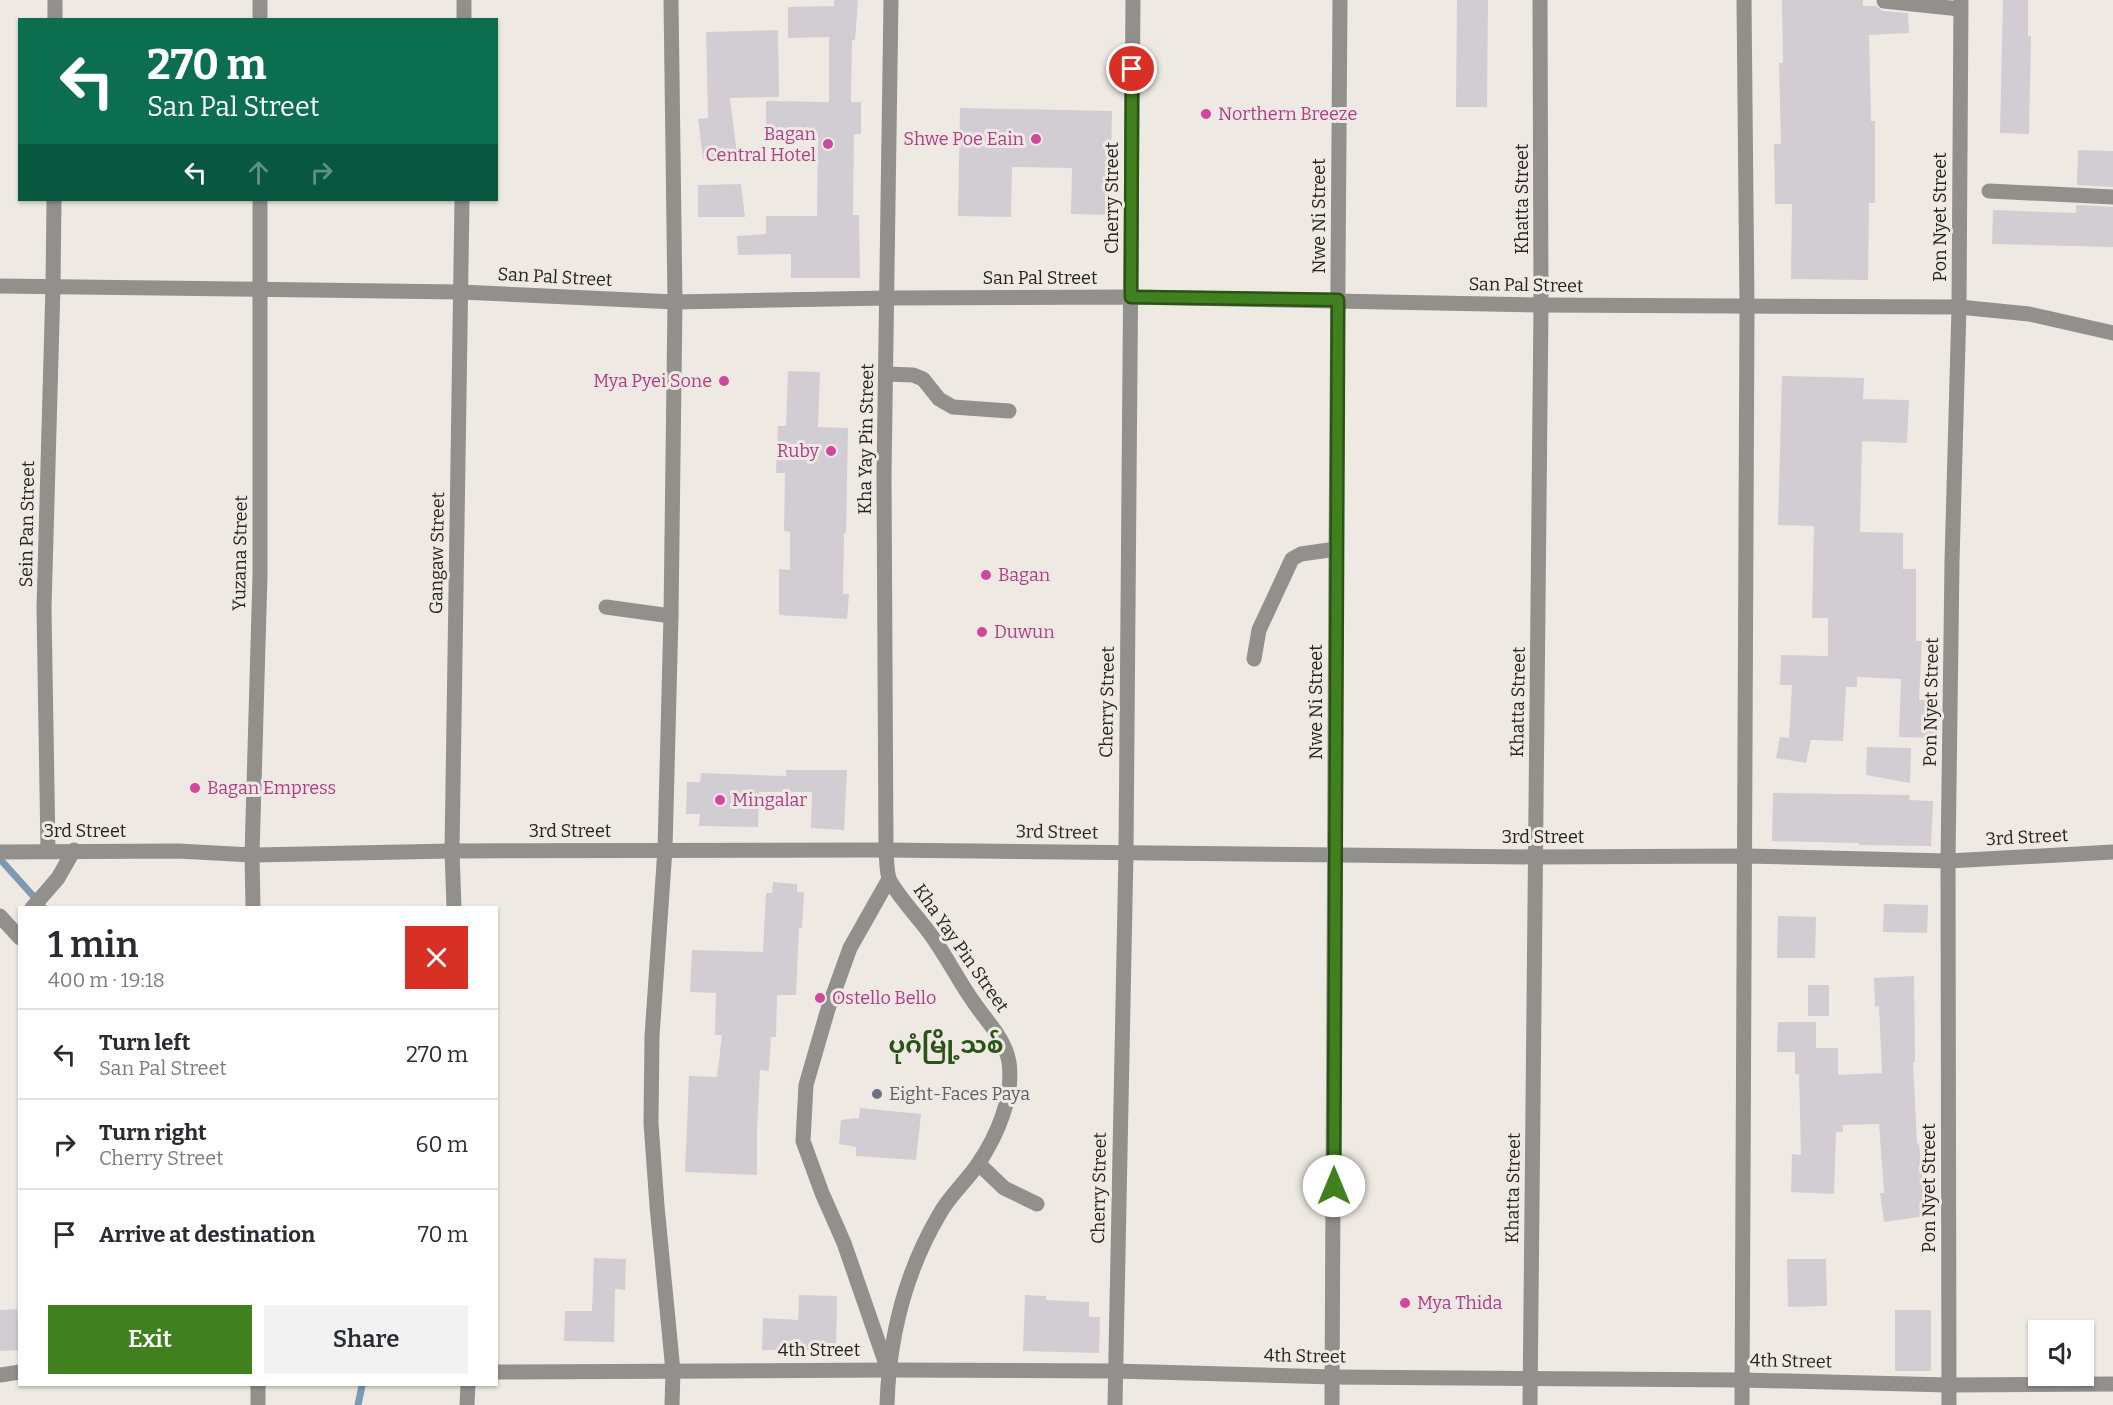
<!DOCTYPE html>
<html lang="en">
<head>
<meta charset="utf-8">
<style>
	body { margin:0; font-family:Bitter,"Noto Sans Myanmar",serif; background:#f2f2f3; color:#2b2b33; height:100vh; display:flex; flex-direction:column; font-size:22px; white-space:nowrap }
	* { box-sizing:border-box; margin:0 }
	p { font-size:20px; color:#7c7c81 }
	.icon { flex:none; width:33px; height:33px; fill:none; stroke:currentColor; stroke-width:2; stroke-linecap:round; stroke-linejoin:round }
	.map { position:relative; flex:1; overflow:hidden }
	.panel { position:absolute; left:18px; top:906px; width:480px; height:480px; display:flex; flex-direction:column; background:#fff; border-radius:0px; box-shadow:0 2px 4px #0004 }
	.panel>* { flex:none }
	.banner { position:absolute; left:18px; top:18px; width:480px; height:183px; border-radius:0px; box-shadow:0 2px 4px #0004; background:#0b6e4f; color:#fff; overflow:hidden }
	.controls { position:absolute; left:2028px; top:1320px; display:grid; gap:12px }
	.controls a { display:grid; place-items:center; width:66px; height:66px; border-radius:0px; background:#fff; box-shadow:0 2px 4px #0004; font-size:30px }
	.pin { position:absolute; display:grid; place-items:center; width:51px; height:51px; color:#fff; margin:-26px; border:3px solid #fff; border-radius:50%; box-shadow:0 2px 6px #0007 }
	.me { position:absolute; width:66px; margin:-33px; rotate:0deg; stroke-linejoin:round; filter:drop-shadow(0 0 4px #0008) }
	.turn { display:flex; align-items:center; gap:21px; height:126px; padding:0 30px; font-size:27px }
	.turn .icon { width:78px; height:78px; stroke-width:2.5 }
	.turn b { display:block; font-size:42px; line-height:51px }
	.lanes { display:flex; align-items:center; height:57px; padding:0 30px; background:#0003; justify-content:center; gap:30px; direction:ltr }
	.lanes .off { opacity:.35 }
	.round { display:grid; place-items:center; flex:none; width:63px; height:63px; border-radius:0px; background:#f2f2f3 }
	.overview { display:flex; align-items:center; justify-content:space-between; height:102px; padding:0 30px }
	h1 { font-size:36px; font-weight:600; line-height:45px }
	.action { display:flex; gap:12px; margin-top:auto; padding:12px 30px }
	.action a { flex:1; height:69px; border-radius:0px; background:#41801f; color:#fff; font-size:24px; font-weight:600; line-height:69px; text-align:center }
	.action a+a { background:#f2f2f3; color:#2b2b33 }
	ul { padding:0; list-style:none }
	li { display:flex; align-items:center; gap:18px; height:90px; padding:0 30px; border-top:2px solid #e1e1e2 }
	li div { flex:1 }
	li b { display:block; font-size:22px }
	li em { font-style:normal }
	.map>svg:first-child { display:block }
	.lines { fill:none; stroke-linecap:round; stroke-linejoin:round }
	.stream { stroke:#7c9bb2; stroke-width:7 }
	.building { fill:#d1cdd3 }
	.minor { stroke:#92908d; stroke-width:15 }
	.route-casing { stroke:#2a5314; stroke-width:15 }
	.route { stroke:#41801f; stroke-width:10 }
	.hotel-dot { fill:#d1479c; stroke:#eeeae3; stroke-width:2 }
	.worship-dot { fill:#6b7280; stroke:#eeeae3; stroke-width:2 }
	.labels { text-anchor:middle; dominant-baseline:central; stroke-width:6; stroke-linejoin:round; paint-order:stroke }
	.hotel-label { font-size:18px; fill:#b23c85; stroke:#eeeae3; text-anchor:start }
	.street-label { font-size:18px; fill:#252421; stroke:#eeeae3 }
	.worship-label { font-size:18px; fill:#5b616d; stroke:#eeeae3; text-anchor:start }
	.district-label { font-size:24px; font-weight:bold; fill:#2b5316; stroke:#eeeae3 }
</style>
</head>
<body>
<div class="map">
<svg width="2113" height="1405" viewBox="0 0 2113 1405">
	<rect width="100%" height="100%" fill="#eeeae3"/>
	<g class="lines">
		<!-- stream -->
		<g class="stream">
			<polyline points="0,859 44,908"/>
			<polyline points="358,1405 362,1386"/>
		</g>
	</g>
	<!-- building -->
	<g class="building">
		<polygon points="834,0 858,0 855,40 852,40 851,102 861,102 861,134 854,134 853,215 859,215 860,278 791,278 791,254 738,255 737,236 766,234 766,216 817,216 818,134 766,134 766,101 829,102 829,37 788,38 788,7 834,6"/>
		<polygon points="1457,0 1488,0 1487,107 1456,107"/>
		<polygon points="1782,0 1863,0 1863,6 1876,6 1883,11 1908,13 1909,33 1869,35 1871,121 1875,121 1875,203 1869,203 1868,280 1791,279 1792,204 1775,204 1774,144 1781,144 1779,63 1783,63"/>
		<polygon points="2003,0 2028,0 2028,36 2031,36 2029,134 2000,133"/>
		<polygon points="778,30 779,97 730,98 737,154 703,159 698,119 708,118 706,32"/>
		<polygon points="960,108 1112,111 1110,215 1071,214 1072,168 1012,167 1011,217 958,216"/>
		<polygon points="2078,150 2113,151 2113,187 2077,185"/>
		<polygon points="741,184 745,217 698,217 698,185"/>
		<polygon points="2076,205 2113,207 2113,247 1992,244 1993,210 2076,213"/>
		<polygon points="788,371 820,372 818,427 848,428 846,533 844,533 843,594 849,594 847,619 779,615 779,569 790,570 790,532 784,531 785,473 776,473 778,426 786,426"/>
		<polygon points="1782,376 1864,378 1863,399 1909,400 1907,443 1862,441 1860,532 1903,533 1903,569 1916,569 1916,641 1922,641 1919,700 1937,700 1936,738 1899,737 1901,679 1857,677 1857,687 1846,687 1843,741 1811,740 1806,763 1776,758 1780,737 1789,738 1792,685 1780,685 1781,655 1828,656 1828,618 1812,618 1814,526 1778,525"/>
		<polygon points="1867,747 1911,748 1910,783 1866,775"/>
		<polygon points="786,770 847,770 844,830 811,828 812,792 759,792 758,827 699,826 700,814 686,814 687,782 700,782 701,773 786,776"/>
		<polygon points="1773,793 1910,795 1909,800 1933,801 1931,846 1859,845 1859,843 1772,841"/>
		<polygon points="773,882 797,884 797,892 804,892 802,928 799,928 796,995 777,995 776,1037 771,1037 769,1071 760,1070 757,1130 757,1175 685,1172 689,1076 717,1077 722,1035 715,1035 716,993 690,992 692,950 763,952 766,893 772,893"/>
		<polygon points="1884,904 1928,905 1927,933 1883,932"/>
		<polygon points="1778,916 1816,917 1815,958 1777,958"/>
		<polygon points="1914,976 1915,1062 1913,1062 1917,1144 1919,1143 1926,1216 1884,1222 1880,1193 1884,1193 1879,1124 1843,1125 1843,1132 1836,1132 1834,1194 1791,1192 1792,1154 1801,1155 1799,1074 1795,1074 1795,1052 1777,1052 1778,1022 1816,1022 1816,1048 1838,1048 1838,1075 1882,1073 1879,1006 1875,1007 1874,978"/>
		<rect x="1808" y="985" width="21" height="31"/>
		<polygon points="860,1108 921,1114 916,1160 856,1156 856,1147 839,1144 841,1120 859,1118"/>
		<polygon points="594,1258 626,1259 625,1290 615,1289 614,1342 564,1341 565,1311 592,1311"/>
		<polygon points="1787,1259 1826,1259 1827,1306 1788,1307"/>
		<polygon points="799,1295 837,1296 836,1351 762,1350 763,1318 798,1320"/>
		<polygon points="1025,1295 1046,1296 1046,1300 1089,1302 1089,1317 1100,1317 1099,1353 1023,1351"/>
		<polygon points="17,1309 19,1350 0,1351 0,1310"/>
		<rect x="1895" y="1310" width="36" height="61"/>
	</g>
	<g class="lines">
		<!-- minor -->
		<g class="minor">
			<polyline points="260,0 260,20"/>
			<polyline points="671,0 675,302 671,616 665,849 652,1036 651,1123 657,1206 673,1371 672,1405"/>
			<polyline points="1884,1 1960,9"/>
			<polyline points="55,20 55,0"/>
			<polyline points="464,20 464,0"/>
			<polyline points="1989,191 2113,197"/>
			<polyline points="0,286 461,292 675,302 887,298 1131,297 1541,305 1959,307 2029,314 2113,333"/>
			<polyline points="886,374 913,375 923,379 939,399 953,407 1009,411"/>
			<polyline points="606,607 671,616"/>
			<polyline points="1254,659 1259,630 1292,559 1301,554 1336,549"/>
			<polyline points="48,850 44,608 53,286 54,200"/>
			<polyline points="0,852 178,851 252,855 452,851 886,850 1536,857 1746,856 1948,861 2113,852"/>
			<polyline points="32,908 58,878 74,850"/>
			<polyline points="253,908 252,855 260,575 260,200"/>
			<polyline points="454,908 452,851 462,200"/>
			<polyline points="0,916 20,938"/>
			<polyline points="979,1164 1004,1188 1037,1204"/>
			<polyline points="888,1370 844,1243 822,1193 803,1141 806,1085 828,1009 850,948 889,879"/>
			<polyline points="496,1372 888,1370 1115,1371 1333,1377 1743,1380 1949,1385 2113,1384"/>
			<polyline points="0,1375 20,1372"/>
			<polyline points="258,1384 258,1405"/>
			<polyline points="467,1405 468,1384"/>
			<path d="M 887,1405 C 889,1338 905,1273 939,1215 C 949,1196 966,1182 978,1164 C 997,1136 1014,1097 1009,1062 C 1005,1039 988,1023 975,1004 C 959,982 947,957 931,935 C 918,917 901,900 890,881 C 886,873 887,859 886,850 L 884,475 L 891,0"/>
			<polyline points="1115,1405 1126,852 1133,0"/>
			<polyline points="1332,1405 1336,549 1340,0"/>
			<polyline points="1530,1405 1541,305 1540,0"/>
			<polyline points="1742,1405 1747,307 1744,0"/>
			<polyline points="1949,1405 1948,861 1952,562 1959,307 1961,0"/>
		</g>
	</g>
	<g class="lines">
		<!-- route casing -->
		<g class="route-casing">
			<polyline id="route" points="1132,69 1131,297 1338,300 1334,1186"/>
		</g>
		<!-- route -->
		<use href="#route" class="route"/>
	</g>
	<!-- markers -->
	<g class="hotel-dot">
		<circle cx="1206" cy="114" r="6"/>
		<circle cx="1036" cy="139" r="6"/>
		<circle cx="828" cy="144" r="6"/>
		<circle cx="724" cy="381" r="6"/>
		<circle cx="831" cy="451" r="6"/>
		<circle cx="986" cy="575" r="6"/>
		<circle cx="982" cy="632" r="6"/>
		<circle cx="195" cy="788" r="6"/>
		<circle cx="720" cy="800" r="6"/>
		<circle cx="820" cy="998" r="6"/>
		<circle cx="1405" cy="1303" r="6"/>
	</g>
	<circle class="worship-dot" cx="877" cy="1094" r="6"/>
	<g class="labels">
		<!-- hotel labels -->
		<g class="hotel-label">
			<text x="1218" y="114">Northern Breeze</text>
			<text x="816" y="134" text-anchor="end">Bagan<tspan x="816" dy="21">Central Hotel</tspan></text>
			<text x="1024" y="139" text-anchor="end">Shwe Poe Eain</text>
			<text x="712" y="381" text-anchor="end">Mya Pyei Sone</text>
			<text x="819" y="451" text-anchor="end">Ruby</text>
			<text x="998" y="575">Bagan</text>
			<text x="994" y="632">Duwun</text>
			<text x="207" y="788">Bagan Empress</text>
			<text x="732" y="800">Mingalar</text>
			<text x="832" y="998">Ostello Bello</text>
			<text x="1417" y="1303">Mya Thida</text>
		</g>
		<!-- street labels -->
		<g class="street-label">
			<text transform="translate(1112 198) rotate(-90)">Cherry Street</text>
			<text transform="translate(1522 199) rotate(-90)">Khatta Street</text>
			<text transform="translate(1319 216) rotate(-90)">Nwe Ni Street</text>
			<text transform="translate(1940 217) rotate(-90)">Pon Nyet Street</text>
			<text transform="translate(555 277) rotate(3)">San Pal Street</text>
			<text x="1040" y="278">San Pal Street</text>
			<text transform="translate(1526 285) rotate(1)">San Pal Street</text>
			<text transform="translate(866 439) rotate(-89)">Kha Yay Pin Street</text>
			<text transform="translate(27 524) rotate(-89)">Sein Pan Street</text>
			<text transform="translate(240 553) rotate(-89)">Yuzana Street</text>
			<text transform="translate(437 553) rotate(-89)">Gangaw Street</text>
			<text transform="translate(1107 702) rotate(-89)">Cherry Street</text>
			<text transform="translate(1316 702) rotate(-90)">Nwe Ni Street</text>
			<text transform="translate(1518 702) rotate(-89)">Khatta Street</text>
			<text transform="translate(1931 702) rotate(-89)">Pon Nyet Street</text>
			<text x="85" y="831">3rd Street</text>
			<text x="570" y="831">3rd Street</text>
			<text transform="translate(1057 832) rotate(1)">3rd Street</text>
			<text x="1543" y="837">3rd Street</text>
			<text transform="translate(2027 837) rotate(-3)">3rd Street</text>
			<text transform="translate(961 948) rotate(55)">Kha Yay Pin Street</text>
			<text transform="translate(1099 1188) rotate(-89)">Cherry Street</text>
			<text transform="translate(1513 1188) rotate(-89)">Khatta Street</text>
			<text transform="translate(1929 1188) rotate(-90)">Pon Nyet Street</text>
			<text x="819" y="1350">4th Street</text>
			<text transform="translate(1305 1356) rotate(1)">4th Street</text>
			<text transform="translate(1791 1361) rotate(1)">4th Street</text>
		</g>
		<!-- worship labels -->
		<g class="worship-label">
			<text x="889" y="1094">Eight-Faces Paya</text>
		</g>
		<!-- district labels -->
		<g class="district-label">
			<text x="946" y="1045">ပုဂံမြို့သစ်</text>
		</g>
	</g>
</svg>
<div class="controls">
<a><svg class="icon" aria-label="sound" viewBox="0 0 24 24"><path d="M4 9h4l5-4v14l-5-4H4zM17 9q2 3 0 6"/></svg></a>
</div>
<div class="pin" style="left:1132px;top:69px;background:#d93025"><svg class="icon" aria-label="arrive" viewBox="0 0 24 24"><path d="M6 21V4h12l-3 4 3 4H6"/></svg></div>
<svg class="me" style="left:1334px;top:1186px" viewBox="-20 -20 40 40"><circle r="19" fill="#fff"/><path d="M0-13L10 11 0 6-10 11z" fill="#41801f"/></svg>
<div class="banner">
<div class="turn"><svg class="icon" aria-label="left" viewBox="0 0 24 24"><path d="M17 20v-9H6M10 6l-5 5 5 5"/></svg><div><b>270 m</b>San Pal Street</div></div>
<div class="lanes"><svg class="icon" aria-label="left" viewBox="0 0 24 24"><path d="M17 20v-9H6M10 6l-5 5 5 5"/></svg><svg class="icon off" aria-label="ahead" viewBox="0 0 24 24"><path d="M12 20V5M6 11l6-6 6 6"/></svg><svg class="icon off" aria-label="right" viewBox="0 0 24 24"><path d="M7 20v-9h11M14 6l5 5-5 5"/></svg></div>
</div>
<section class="panel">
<div class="overview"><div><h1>1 min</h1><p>400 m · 19:18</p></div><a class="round" style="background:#d93025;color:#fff"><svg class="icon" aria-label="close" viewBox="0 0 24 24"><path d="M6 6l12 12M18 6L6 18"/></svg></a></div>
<ul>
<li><svg class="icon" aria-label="left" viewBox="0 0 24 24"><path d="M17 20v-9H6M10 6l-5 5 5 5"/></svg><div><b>Turn left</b><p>San Pal Street</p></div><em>270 m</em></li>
<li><svg class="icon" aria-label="right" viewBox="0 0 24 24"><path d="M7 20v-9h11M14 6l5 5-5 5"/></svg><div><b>Turn right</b><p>Cherry Street</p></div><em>60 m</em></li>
<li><svg class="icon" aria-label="arrive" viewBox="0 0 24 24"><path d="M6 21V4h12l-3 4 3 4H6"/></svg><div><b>Arrive at destination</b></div><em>70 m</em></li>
</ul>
<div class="action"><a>Exit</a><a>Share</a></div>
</section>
</div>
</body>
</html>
